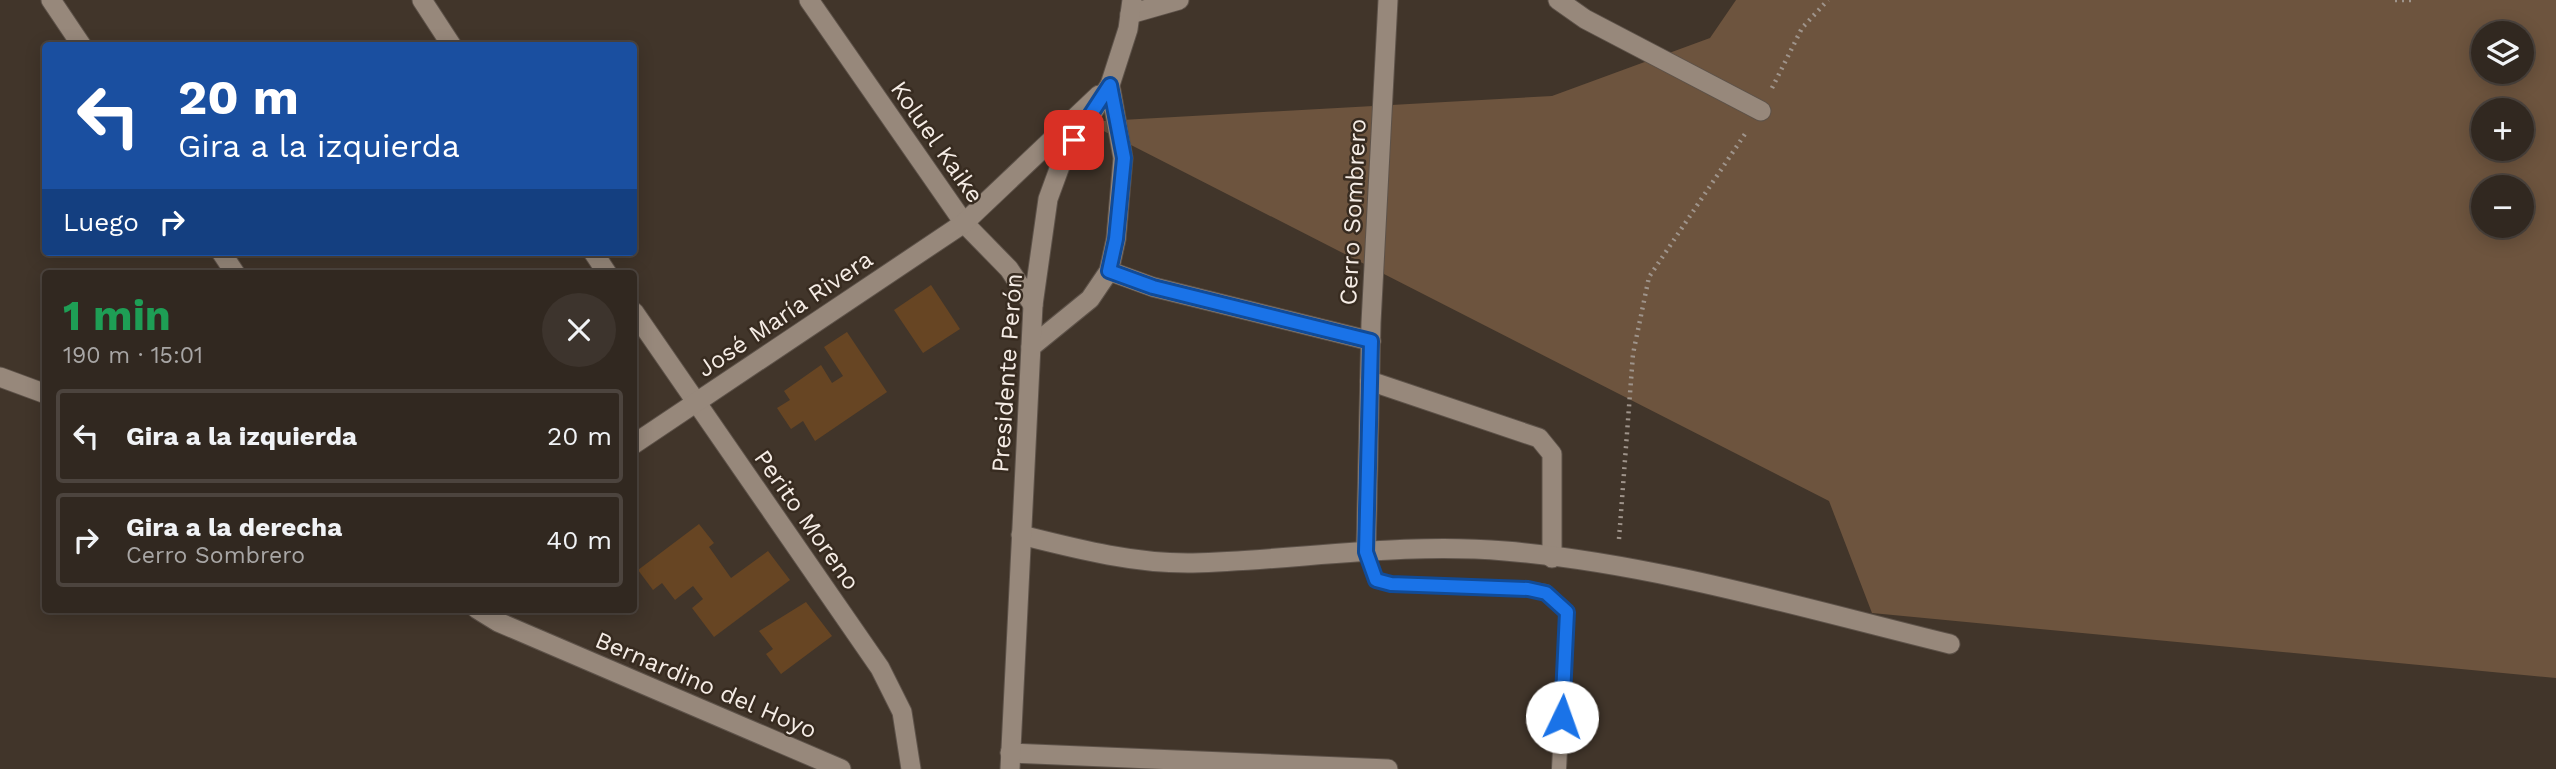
<!DOCTYPE html>
<html lang="es">
<head>
<meta charset="utf-8">
<style>
	body { margin:0; font-family:"Work Sans",sans-serif; background:#3d342d; color:#f1f3f6; height:100vh; display:flex; flex-direction:column; font-size:26px; white-space:nowrap }
	* { box-sizing:border-box; margin:0 }
	p { font-size:23px; color:#a8a6a5 }
	.icon { flex:none; width:38px; height:38px; fill:none; stroke:currentColor; stroke-width:2; stroke-linecap:round; stroke-linejoin:round }
	.map { position:relative; flex:1; overflow:hidden }
	.sheet { position:absolute; left:42px; top:270px; width:595px; height:343px; display:flex; flex-direction:column; background:#312820; border-radius:7px; box-shadow:0 4px 18px #0003,0 0 0 2px #4c443e }
	.sheet>* { flex:none }
	.guide { position:absolute; left:42px; top:42px; width:595px; height:214px; border-radius:7px; box-shadow:0 4px 18px #0003,0 0 0 2px #4c443e; background:#1a4fa0; color:#fff; overflow:hidden }
	.fabs { position:absolute; left:2471px; top:21px; display:grid; gap:14px }
	.fabs a { display:grid; place-items:center; width:63px; height:63px; border-radius:50%; background:#312820; box-shadow:0 4px 18px #0003,0 0 0 2px #4c443e; font-size:35px }
	.pin { position:absolute; display:grid; place-items:center; width:60px; height:60px; color:#fff; margin:-30px; border-radius:14px; box-shadow:0 4px 10px #0006 }
	.me { position:absolute; width:77px; margin:-38px; rotate:3deg; stroke-linejoin:round; filter:drop-shadow(0 0 5px #0008) }
	.turn { display:flex; align-items:center; gap:24px; height:147px; padding:0 21px; font-size:32px }
	.turn .icon { width:91px; height:91px; stroke-width:2.5 }
	.turn b { display:block; font-size:49px; line-height:60px }
	.then { display:flex; align-items:center; height:66px; padding:0 21px; background:#0003; gap:14px; font-size:26px }
	.round { display:grid; place-items:center; flex:none; width:74px; height:74px; border-radius:37px; background:#3d342d }
	.overview { display:flex; align-items:center; justify-content:space-between; height:119px; padding:0 21px }
	h1 { font-size:42px; font-weight:700; line-height:52px; color:#1e9e55 }
	ul { padding:0; list-style:none }
	li { display:flex; align-items:center; gap:21px; height:94px; margin:0 14px 10px; padding:0 7px; border:4px solid #4c443e; border-radius:7px }
	li div { flex:1 }
	li b { display:block; font-size:26px }
	li em { font-style:normal }
	.map>svg:first-child { display:block }
	.green { fill:#6d543e; fill-rule:evenodd }
	.building { fill:#674523 }
	.lines { fill:none; stroke-linecap:round; stroke-linejoin:round }
	.service-casing { stroke:#5d5249; stroke-width:16 }
	.minor-casing { stroke:#5d5249; stroke-width:21 }
	.tertiary-casing { stroke:#5d5249; stroke-width:21 }
	.path { stroke:#9f948b; stroke-width:4.5; stroke-dasharray:2 5; stroke-linecap:butt }
	.service { stroke:#97887b; stroke-width:14 }
	.minor { stroke:#97887b; stroke-width:19 }
	.tertiary { stroke:#97887b; stroke-width:19 }
	.route-casing { stroke:#114b97; stroke-width:18 }
	.route { stroke:#1a73e8; stroke-width:12 }
	.labels { text-anchor:middle; dominant-baseline:central; stroke-width:5; stroke-linejoin:round; paint-order:stroke }
	.street-label { font-size:24px; fill:#f5ece5; stroke:#372b20 }
</style>
</head>
<body>
<div class="map">
<svg width="2556" height="769" viewBox="0 0 2556 769">
	<rect width="100%" height="100%" fill="#41352a"/>
	<!-- green -->
	<path class="green" d="M 1736,0 L 2556,0 L 2556,678 L 1872,613 L 1829,501 L 1086,122 L 1552,96 L 1710,38 ZM 2483,33 L 2522,33 L 2522,72 L 2483,72 ZM 2483,110 L 2522,110 L 2522,149 L 2483,149 ZM 2483,187 L 2522,187 L 2522,226 L 2483,226 Z"/>
	<!-- building -->
	<g class="building">
		<polygon points="931,285 960,329 923,353 894,310"/>
		<polygon points="847,332 887,392 815,441 803,421 791,429 777,408 790,400 784,391 821,365 832,383 843,376 824,347"/>
		<polygon points="699,524 714,543 709,547 731,578 768,551 790,580 714,637 692,608 703,599 693,586 675,600 662,583 653,590 638,570"/>
		<polygon points="806,602 832,636 781,674 766,654 773,649 759,631"/>
	</g>
	<g class="lines">
		<!-- service casing -->
		<g class="service-casing">
			<polyline id="service" points="1366,552 1376,580 1391,584 1528,589 1546,592 1567,613 1559,769"/>
		</g>
		<!-- minor casing -->
		<g class="minor-casing">
			<g id="minor">
				<polyline points="51,0 82,46"/>
				<polyline points="422,0 452,46"/>
				<polyline points="809,0 964,223 1009,269 1033,305"/>
				<polyline points="1558,0 1585,19 1761,111"/>
				<polyline points="1130,14 1179,0"/>
				<polyline points="221,252 235,273"/>
				<polyline points="593,252 607,273"/>
				<polyline points="1109,271 1153,287 1371,341"/>
				<polyline points="634,312 880,668 902,712 911,769"/>
				<polyline points="1031,347 1090,299 1109,271 1116,239 1123,158 1110,85"/>
				<polyline points="0,377 46,394"/>
				<polyline points="1370,381 1539,438 1552,454 1552,558"/>
				<polyline points="634,444 964,223 1099,95"/>
				<path d="M 1021,535 C 1077,549 1135,564 1193,563 C 1297,560 1401,542 1505,551 C 1653,563 1806,609 1950,644"/>
				<polyline points="1366,552 1371,323 1388,0"/>
				<polyline points="477,609 498,622 841,769"/>
				<polyline points="1010,753 1388,769"/>
			</g>
		</g>
		<!-- tertiary casing -->
		<g class="tertiary-casing">
			<polyline id="tertiary" points="1010,769 1033,305 1048,199 1063,158 1110,85 1128,29 1132,0"/>
		</g>
		<!-- path -->
		<g class="path">
			<polyline points="2395,0 2416,0"/>
			<polyline points="1772,88 1802,28 1828,0"/>
			<polyline points="1619,539 1633,354 1649,277 1745,134"/>
		</g>
		<!-- service -->
		<use href="#service" class="service"/>
		<!-- minor -->
		<use href="#minor" class="minor"/>
		<!-- tertiary -->
		<use href="#tertiary" class="tertiary"/>
	</g>
	<g class="lines">
		<!-- route casing -->
		<g class="route-casing">
			<polyline id="route" points="1074,140 1110,85 1124,158 1116,239 1109,271 1153,287 1371,341 1366,552 1376,580 1391,584 1528,589 1546,593 1567,612 1562,717"/>
		</g>
		<!-- route -->
		<use href="#route" class="route"/>
	</g>
	<g class="labels">
		<!-- street labels -->
		<g class="street-label">
			<text transform="translate(937 142) rotate(55)">Koluel Kaike</text>
			<text transform="translate(1353 212) rotate(-87)">Cerro Sombrero</text>
			<text transform="translate(785 314) rotate(-34)">José María Rivera</text>
			<text transform="translate(1007 373) rotate(-86)">Presidente Perón</text>
			<text transform="translate(807 520) rotate(55)">Perito Moreno</text>
			<text transform="translate(706 685) rotate(23)">Bernardino del Hoyo</text>
		</g>
	</g>
</svg>
<div class="fabs">
<a><svg class="icon" aria-label="layers" viewBox="0 0 24 24"><path d="M12 4l9 5-9 5-9-5zM3 14l9 5 9-5"/></svg></a>
<a>+</a>
<a>−</a>
</div>
<div class="pin" style="left:1074px;top:140px;background:#d93025"><svg class="icon" aria-label="arrive" viewBox="0 0 24 24"><path d="M6 21V4h12l-3 4 3 4H6"/></svg></div>
<svg class="me" style="left:1562px;top:717px" viewBox="-20 -20 40 40"><circle r="19" fill="#fff"/><path d="M0-13L10 11 0 6-10 11z" fill="#1a73e8"/></svg>
<div class="guide">
<div class="turn"><svg class="icon" aria-label="left" viewBox="0 0 24 24"><path d="M17 20v-9H6M10 6l-5 5 5 5"/></svg><div><b>20 m</b>Gira a la izquierda</div></div>
<div class="then">Luego<svg class="icon" aria-label="right" viewBox="0 0 24 24"><path d="M7 20v-9h11M14 6l5 5-5 5"/></svg></div>
</div>
<section class="sheet">
<div class="overview"><div><h1>1 min</h1><p>190 m · 15:01</p></div><a class="round"><svg class="icon" aria-label="close" viewBox="0 0 24 24"><path d="M6 6l12 12M18 6L6 18"/></svg></a></div>
<ul>
<li><svg class="icon" aria-label="left" viewBox="0 0 24 24"><path d="M17 20v-9H6M10 6l-5 5 5 5"/></svg><div><b>Gira a la izquierda</b></div><em>20 m</em></li>
<li><svg class="icon" aria-label="right" viewBox="0 0 24 24"><path d="M7 20v-9h11M14 6l5 5-5 5"/></svg><div><b>Gira a la derecha</b><p>Cerro Sombrero</p></div><em>40 m</em></li>
</ul>
</section>
</div>
</body>
</html>
